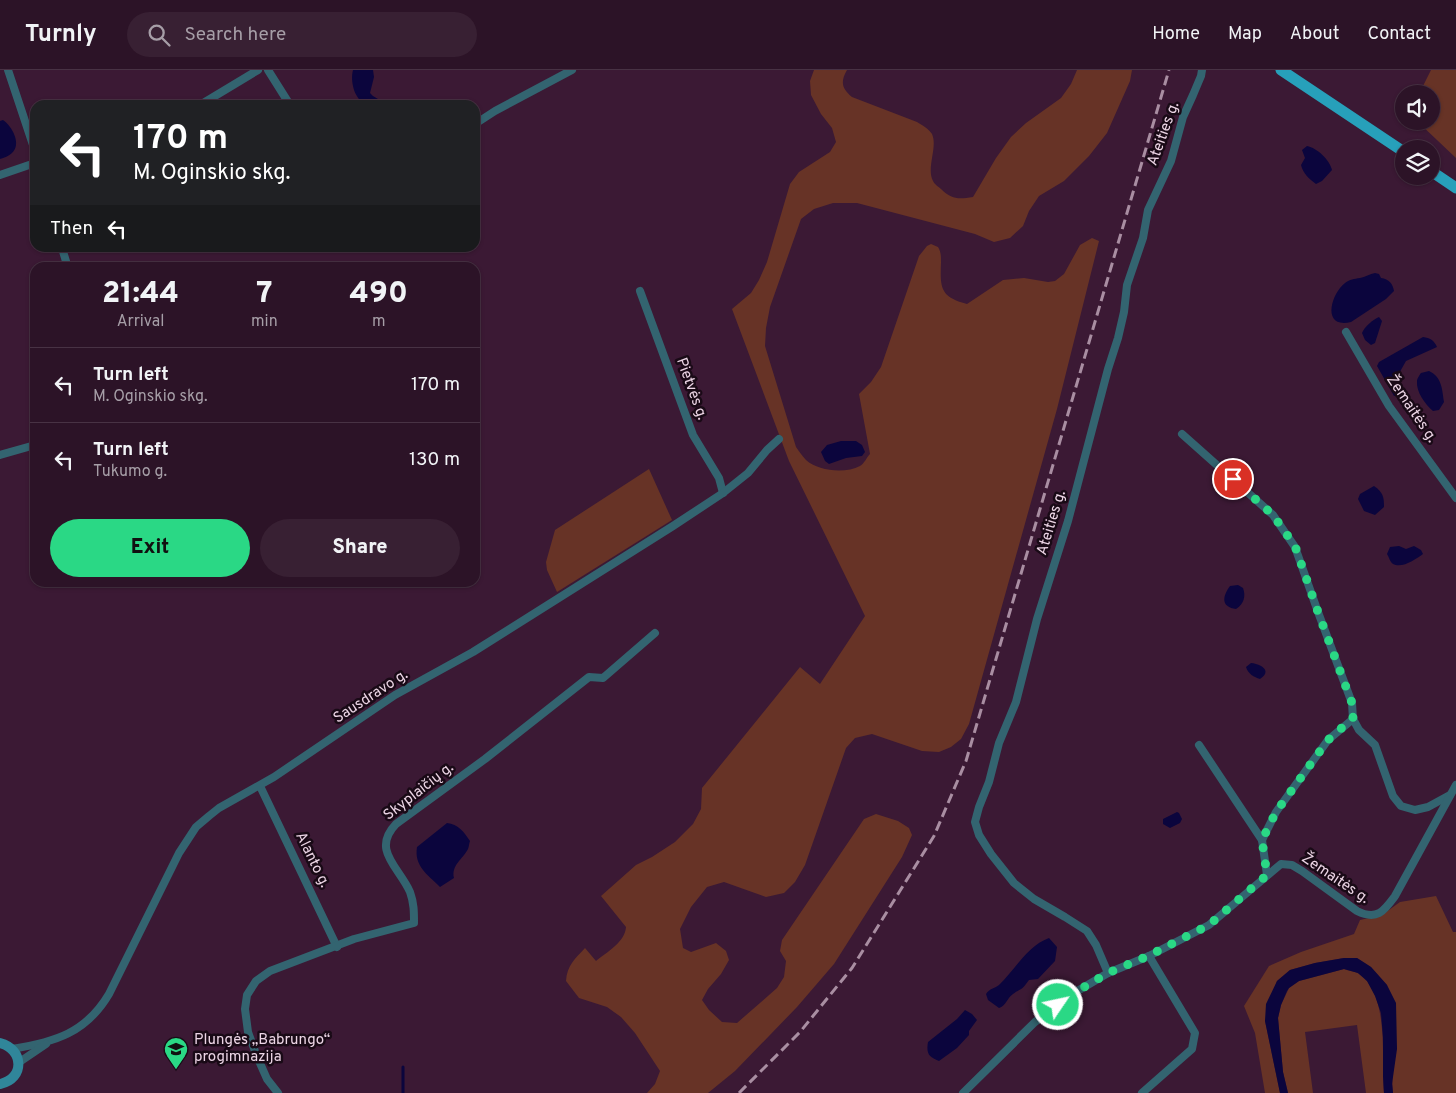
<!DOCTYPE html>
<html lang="en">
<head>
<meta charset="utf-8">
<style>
	body { margin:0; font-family:Overpass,sans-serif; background:#382033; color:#f1f3f6; height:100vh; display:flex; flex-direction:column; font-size:19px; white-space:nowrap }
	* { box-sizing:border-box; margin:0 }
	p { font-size:16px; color:#a69ea7 }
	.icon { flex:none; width:28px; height:28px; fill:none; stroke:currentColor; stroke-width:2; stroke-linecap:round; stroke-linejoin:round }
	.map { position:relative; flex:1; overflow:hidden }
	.sheet { position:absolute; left:30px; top:192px; width:450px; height:325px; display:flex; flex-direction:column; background:#2c1327; border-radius:15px; box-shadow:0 1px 4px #0004,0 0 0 1px #483244 }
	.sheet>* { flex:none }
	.guide { position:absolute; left:30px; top:30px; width:450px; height:152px; border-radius:15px; box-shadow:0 1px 4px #0004,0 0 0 1px #483244; background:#202124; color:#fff; overflow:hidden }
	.buttons { position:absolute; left:1395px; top:15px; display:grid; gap:10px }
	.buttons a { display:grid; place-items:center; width:45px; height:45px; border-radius:50%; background:#2c1327; box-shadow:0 1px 4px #0004,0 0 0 1px #483244; font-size:25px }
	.pin { position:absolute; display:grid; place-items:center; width:42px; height:42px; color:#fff; margin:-21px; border:2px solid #fff; border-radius:50%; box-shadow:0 1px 5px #0007 }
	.me { position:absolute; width:55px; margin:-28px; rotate:56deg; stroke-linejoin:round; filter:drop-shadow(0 0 4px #0008) }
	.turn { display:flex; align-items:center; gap:18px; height:105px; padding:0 20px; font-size:22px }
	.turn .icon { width:65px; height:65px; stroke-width:2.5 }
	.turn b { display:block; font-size:35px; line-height:42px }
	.then { display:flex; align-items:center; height:48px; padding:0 20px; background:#0003; gap:10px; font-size:19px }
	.eta { display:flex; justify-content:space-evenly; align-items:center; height:85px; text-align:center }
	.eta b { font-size:30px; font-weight:800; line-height:35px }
	.button { display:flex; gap:10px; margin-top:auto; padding:10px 20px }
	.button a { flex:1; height:58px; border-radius:30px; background:#2ad885; color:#111; font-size:20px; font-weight:800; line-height:58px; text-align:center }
	.button a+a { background:#382033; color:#f1f3f6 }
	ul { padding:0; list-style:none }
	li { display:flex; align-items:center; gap:15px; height:75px; padding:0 20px; border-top:1px solid #483244 }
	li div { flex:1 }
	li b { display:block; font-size:19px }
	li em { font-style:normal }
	header { display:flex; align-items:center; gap:30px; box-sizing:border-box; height:70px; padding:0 25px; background:#2c1327; border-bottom:1px solid #483244 }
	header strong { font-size:24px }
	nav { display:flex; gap:28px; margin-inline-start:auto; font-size:18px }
	.search { width:350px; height:45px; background:#382033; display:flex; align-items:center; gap:12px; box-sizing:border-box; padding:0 18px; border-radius:28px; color:#a69ea7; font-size:19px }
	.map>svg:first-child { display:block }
	.green { fill:#673326 }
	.water { fill:#0b053d }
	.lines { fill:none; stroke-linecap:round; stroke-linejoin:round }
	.stream { stroke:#0b053d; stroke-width:3 }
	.street { stroke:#336470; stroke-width:8 }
	.secondary { stroke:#30869a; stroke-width:10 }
	.primary { stroke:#27a0ba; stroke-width:11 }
	.rail { stroke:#a98ea2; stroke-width:3; stroke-dasharray:10 5; stroke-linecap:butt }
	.route { stroke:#2ad885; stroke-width:9; stroke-dasharray:0 16.2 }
	.labels { text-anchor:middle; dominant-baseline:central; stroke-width:5; stroke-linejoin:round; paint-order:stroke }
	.street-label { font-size:15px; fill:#ecd5e5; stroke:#190a16 }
	.poi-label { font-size:15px; fill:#ecd5e5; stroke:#190a16; text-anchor:start }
</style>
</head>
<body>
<header>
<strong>Turnly</strong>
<div class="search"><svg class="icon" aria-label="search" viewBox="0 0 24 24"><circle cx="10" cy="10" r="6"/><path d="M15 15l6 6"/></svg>Search here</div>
<nav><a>Home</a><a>Map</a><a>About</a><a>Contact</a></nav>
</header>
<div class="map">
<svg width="1456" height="1023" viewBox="0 0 1456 1023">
	<rect width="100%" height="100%" fill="#3b1934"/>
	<!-- green -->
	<g class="green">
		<path d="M 814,0 L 847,0 C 840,12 842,19 852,27 L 917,52 C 922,55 929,59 932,64 C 938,77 926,98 933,111 C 934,114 939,117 941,119 C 952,130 959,129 973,127 L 996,88 L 1011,67 L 1026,53 L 1061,28 L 1071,14 L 1077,0 L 1132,0 L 1130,11 L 1107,63 L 1089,86 L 1064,111 L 1039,126 L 1029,141 L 1023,156 L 1010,168 L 994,172 L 975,164 L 857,133 L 833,133 L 814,139 L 801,149 L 770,237 L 766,258 L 765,276 L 796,377 C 799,381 802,386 806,390 C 818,401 845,404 860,396 C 864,394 867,387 870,384 L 859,324 L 871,312 L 881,297 L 919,186 L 927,176 L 931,174 L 938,177 C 941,182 941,186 941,192 C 940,218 940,227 967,234 L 1003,210 L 1024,208 L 1048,212 L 1055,211 L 1064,204 L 1080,175 L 1092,168 L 1099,171 L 1057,339 L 969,654 L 961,669 L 951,677 L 939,682 L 922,681 L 872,664 L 855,668 L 846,678 L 805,795 L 795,812 L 784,823 L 766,827 L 724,812 L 707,817 L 691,837 L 680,859 L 683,878 L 691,882 L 716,873 L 726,881 L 729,890 L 721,904 L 708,919 L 702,930 L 709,940 L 722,952 L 737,953 L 777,918 L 784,907 L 786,891 L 780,881 L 782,870 L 864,749 L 876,744 L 898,751 L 909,758 L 912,765 L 902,787 L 834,894 L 797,937 L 735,1001 L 708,1023 L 647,1023 L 655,1014 L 660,1001 L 635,963 L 621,947 L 607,937 L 579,928 L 566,911 C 567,895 575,889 585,878 L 596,891 C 607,882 625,872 626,857 L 601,826 L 636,795 L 652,787 L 675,772 L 693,754 L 701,739 L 702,718 L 800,597 L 820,614 L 865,546 L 789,391 L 732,239 L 751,223 L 759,210 L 767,192 L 790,114 L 799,102 L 830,82 L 836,72 L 832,58 L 821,44 L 811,25 L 810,11 Z"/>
		<polygon points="1431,0 1456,0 1456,88 1418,52 1431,51 1431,24 1419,24"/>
		<polygon points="649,399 672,450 557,522 547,500 546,492 555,460"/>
		<polygon points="1436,826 1453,862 1456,862 1456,1023 1393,1023 1387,915 1371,897 1357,888 1344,888 1315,893 1290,900 1277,911 1265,951 1280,1023 1265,1023 1255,963 1244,936 1269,896 1301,882 1354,864 1360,850 1382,845 1400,832"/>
		<path d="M 1344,899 C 1349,901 1355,901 1359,904 C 1390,924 1381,991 1384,1023 L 1366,1023 L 1357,955 L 1305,962 L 1313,1023 L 1288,1023 L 1283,1002 L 1278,948 L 1281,935 L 1289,918 L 1299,911 Z"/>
	</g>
	<!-- water -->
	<g class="water">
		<path d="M 353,0 L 373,0 L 374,7 L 370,23 L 373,26 L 388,35 C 382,35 373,37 368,35 C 354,31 350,11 353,0 Z"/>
		<path d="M 3,50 C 12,56 22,74 12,83 C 9,86 4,88 0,89 L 0,51 Z"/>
		<path d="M 1307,76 C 1317,78 1330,90 1332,100 L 1322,111 L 1316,114 C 1309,109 1303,103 1301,95 L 1305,88 L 1302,80 Z"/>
		<path d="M 1375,203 L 1379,204 L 1381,208 C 1389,209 1393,214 1394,221 L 1386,229 L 1351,252 C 1322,259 1330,225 1345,213 C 1350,209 1354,209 1360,208 C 1365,207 1370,204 1375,203 Z"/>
		<path d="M 1379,247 L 1382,251 L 1375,273 L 1371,275 L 1365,270 L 1362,263 C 1364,257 1374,249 1379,247 Z"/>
		<path d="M 1423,267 C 1430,268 1434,270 1437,277 L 1406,291 L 1397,307 L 1399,325 L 1394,326 L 1377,296 L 1379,292 Z"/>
		<path d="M 1429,301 C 1442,307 1442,319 1444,332 L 1439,340 L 1433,341 C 1425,334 1416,322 1417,311 C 1417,309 1420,304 1421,303 Z"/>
		<polygon points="841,371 856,371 862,375 865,382 862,386 846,388 829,394 825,391 821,382 827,375"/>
		<path d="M 1374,416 C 1383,422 1384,427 1384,437 L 1375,445 L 1364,441 L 1358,429 L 1360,424 Z"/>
		<path d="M 1399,476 L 1406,479 L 1414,476 L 1421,480 L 1423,484 C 1416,489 1402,499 1393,494 C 1390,492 1389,487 1387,484 L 1390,477 Z"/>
		<path d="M 1238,515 L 1243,518 C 1246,526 1244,534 1236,539 C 1221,537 1222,527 1230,516 Z"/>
		<path d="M 1251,593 C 1260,594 1273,600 1260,609 C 1254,607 1248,604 1246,597 Z"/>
		<polygon points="1177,742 1179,743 1182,749 1180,753 1170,758 1163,754 1163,749"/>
		<path d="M 447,753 C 458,754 464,762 470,771 C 469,774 469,776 468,779 C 463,789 451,795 454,808 L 440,817 C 427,804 414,796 417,777 Z"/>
		<path d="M 1049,868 L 1057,877 L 1055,891 L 1038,909 L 1029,910 C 1022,920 1022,918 1013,924 C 1007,928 1006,936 999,938 L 988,930 L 986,924 C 990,918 994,919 999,915 C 1015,900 1027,876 1049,868 Z"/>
		<polygon points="1344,888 1357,888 1371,897 1387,915 1396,933 1397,979 1392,1014 1393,1023 1384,1023 1383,1006 1383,967 1381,943 1375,926 1367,911 1358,903 1344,899 1299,911 1289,918 1287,921 1281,935 1278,948 1283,1002 1288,1023 1280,1023 1265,951 1266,934 1277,911 1290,900 1315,893"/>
		<path d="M 965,940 L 972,944 L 977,950 L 969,961 L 969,965 L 957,978 L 939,991 C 929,987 926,984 928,972 L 957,949 Z"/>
	</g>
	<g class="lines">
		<!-- stream -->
		<polyline class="stream" points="403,1023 403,997"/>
		<!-- street -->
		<g class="street">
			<polyline points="8,0 35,81"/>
			<polyline points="268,0 290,35"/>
			<polyline points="200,35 258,0"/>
			<polyline points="475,54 495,41 572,0"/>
			<polyline points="0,105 35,93"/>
			<polyline points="62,178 68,198"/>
			<polyline points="640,221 693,365 719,408 723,423"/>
			<polyline points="1346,262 1389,336 1456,428"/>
			<polyline points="1182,364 1273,445 1295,477 1318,542 1352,633 1353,649 1359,660 1375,675 1393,726 1401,736 1415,740 1428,737 1450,725"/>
			<polyline points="0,385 35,375"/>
			<polyline points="1199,675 1262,770"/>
			<polyline points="260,716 337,877"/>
			<polyline points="1267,805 1262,770 1276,742 1328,670 1353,649"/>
			<polyline points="1108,903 1096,875 1087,861 1065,847 1034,829 1014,813 991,784 979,765 975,752 979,737 989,712 999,673 1016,632 1037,549 1068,451 1108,299 1118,268 1124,242 1127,215 1143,168 1148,140 1171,91 1183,47 1193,25 1201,6 1202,0"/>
			<path d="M 12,979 C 55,972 86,963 109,924 L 179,783 L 196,757 L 209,746 L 219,738 L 274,707 L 395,625 L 473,582 L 673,456 L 723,423 L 748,403 L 767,380 L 779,369"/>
			<polyline points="18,993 46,974"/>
			<path d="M 278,1023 L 267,1009 L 256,984 L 248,962 L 245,939 L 247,925 L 256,911 L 270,901 L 354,869 L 414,853 C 414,842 414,833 410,822 C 399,797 371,780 396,754 L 485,689 L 589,607 L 603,608 L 655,563"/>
			<path d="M 963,1023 L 1035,952 L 1069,926 L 1108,903 L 1149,886 L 1209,855 L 1281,794 L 1292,795 L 1302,801 L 1357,841 C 1377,851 1384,841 1395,826 L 1456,715"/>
			<polyline points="1142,1023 1192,979 1195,963 1149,886"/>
		</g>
		<!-- secondary -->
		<path class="secondary" d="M 0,973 C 24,979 25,1009 0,1014"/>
		<!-- primary -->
		<g class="primary">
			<polyline points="1281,0 1404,82"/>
			<polyline points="1431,101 1456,118"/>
		</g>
		<!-- rail -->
		<polyline class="rail" points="739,1023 800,962 852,898 934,766 966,691 1169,0"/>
	</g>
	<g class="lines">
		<!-- route -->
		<polyline class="route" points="1058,935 1069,926 1108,903 1148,886 1209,855 1267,805 1262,770 1276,742 1328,670 1353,648 1352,633 1318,542 1295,476 1273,445 1233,409"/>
	</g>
	<!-- icons -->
	<defs>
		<g id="school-pin" transform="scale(1.25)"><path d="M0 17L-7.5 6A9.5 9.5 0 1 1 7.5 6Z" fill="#2ad885" stroke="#190a16"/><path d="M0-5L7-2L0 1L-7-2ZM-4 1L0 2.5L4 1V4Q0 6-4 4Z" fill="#111"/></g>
	</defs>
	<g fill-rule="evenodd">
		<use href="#school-pin" x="176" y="979"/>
	</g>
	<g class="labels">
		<!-- street labels -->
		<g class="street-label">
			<text transform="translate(1164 64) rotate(-70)">Ateities g.</text>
			<text transform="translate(691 319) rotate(70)">Pietvės g.</text>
			<text transform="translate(1411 339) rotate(56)">Žemaitės g.</text>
			<text transform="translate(1052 453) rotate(-73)">Ateities g.</text>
			<text transform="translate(371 627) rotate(-33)">Sausdravo g.</text>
			<text transform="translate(419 722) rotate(-38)">Skyplaičių g.</text>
			<text transform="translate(312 790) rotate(64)">Alanto g.</text>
			<text transform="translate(1335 809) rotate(34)">Žemaitės g.</text>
		</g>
		<!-- poi labels -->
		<g class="poi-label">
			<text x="194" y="970">Plungės „Babrungo“<tspan x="194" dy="17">progimnazija</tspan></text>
		</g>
	</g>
</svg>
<div class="buttons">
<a><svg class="icon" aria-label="sound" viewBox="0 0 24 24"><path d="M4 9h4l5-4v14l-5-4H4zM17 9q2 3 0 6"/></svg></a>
<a><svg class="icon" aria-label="layers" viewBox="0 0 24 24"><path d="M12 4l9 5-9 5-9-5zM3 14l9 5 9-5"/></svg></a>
</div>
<div class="pin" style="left:1233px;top:409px;background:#d93025"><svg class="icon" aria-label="arrive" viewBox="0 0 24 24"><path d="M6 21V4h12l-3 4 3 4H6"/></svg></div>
<svg class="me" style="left:1058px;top:935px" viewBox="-20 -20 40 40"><circle r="17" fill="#2ad885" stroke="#fff" stroke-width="3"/><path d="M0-11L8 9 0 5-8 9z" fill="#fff"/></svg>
<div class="guide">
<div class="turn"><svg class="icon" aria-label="left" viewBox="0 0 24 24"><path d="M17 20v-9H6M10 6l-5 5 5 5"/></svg><div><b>170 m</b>M. Oginskio skg.</div></div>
<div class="then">Then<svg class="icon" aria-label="left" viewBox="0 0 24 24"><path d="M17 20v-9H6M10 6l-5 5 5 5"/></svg></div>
</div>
<section class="sheet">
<div class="eta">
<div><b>21:44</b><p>Arrival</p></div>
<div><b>7</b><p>min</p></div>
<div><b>490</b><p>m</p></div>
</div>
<ul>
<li><svg class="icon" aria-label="left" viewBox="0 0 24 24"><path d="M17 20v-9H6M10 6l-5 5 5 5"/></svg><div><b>Turn left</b><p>M. Oginskio skg.</p></div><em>170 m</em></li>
<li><svg class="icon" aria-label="left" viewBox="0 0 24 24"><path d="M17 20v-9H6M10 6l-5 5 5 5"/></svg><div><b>Turn left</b><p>Tukumo g.</p></div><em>130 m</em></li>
</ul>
<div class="button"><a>Exit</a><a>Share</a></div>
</section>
</div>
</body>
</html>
